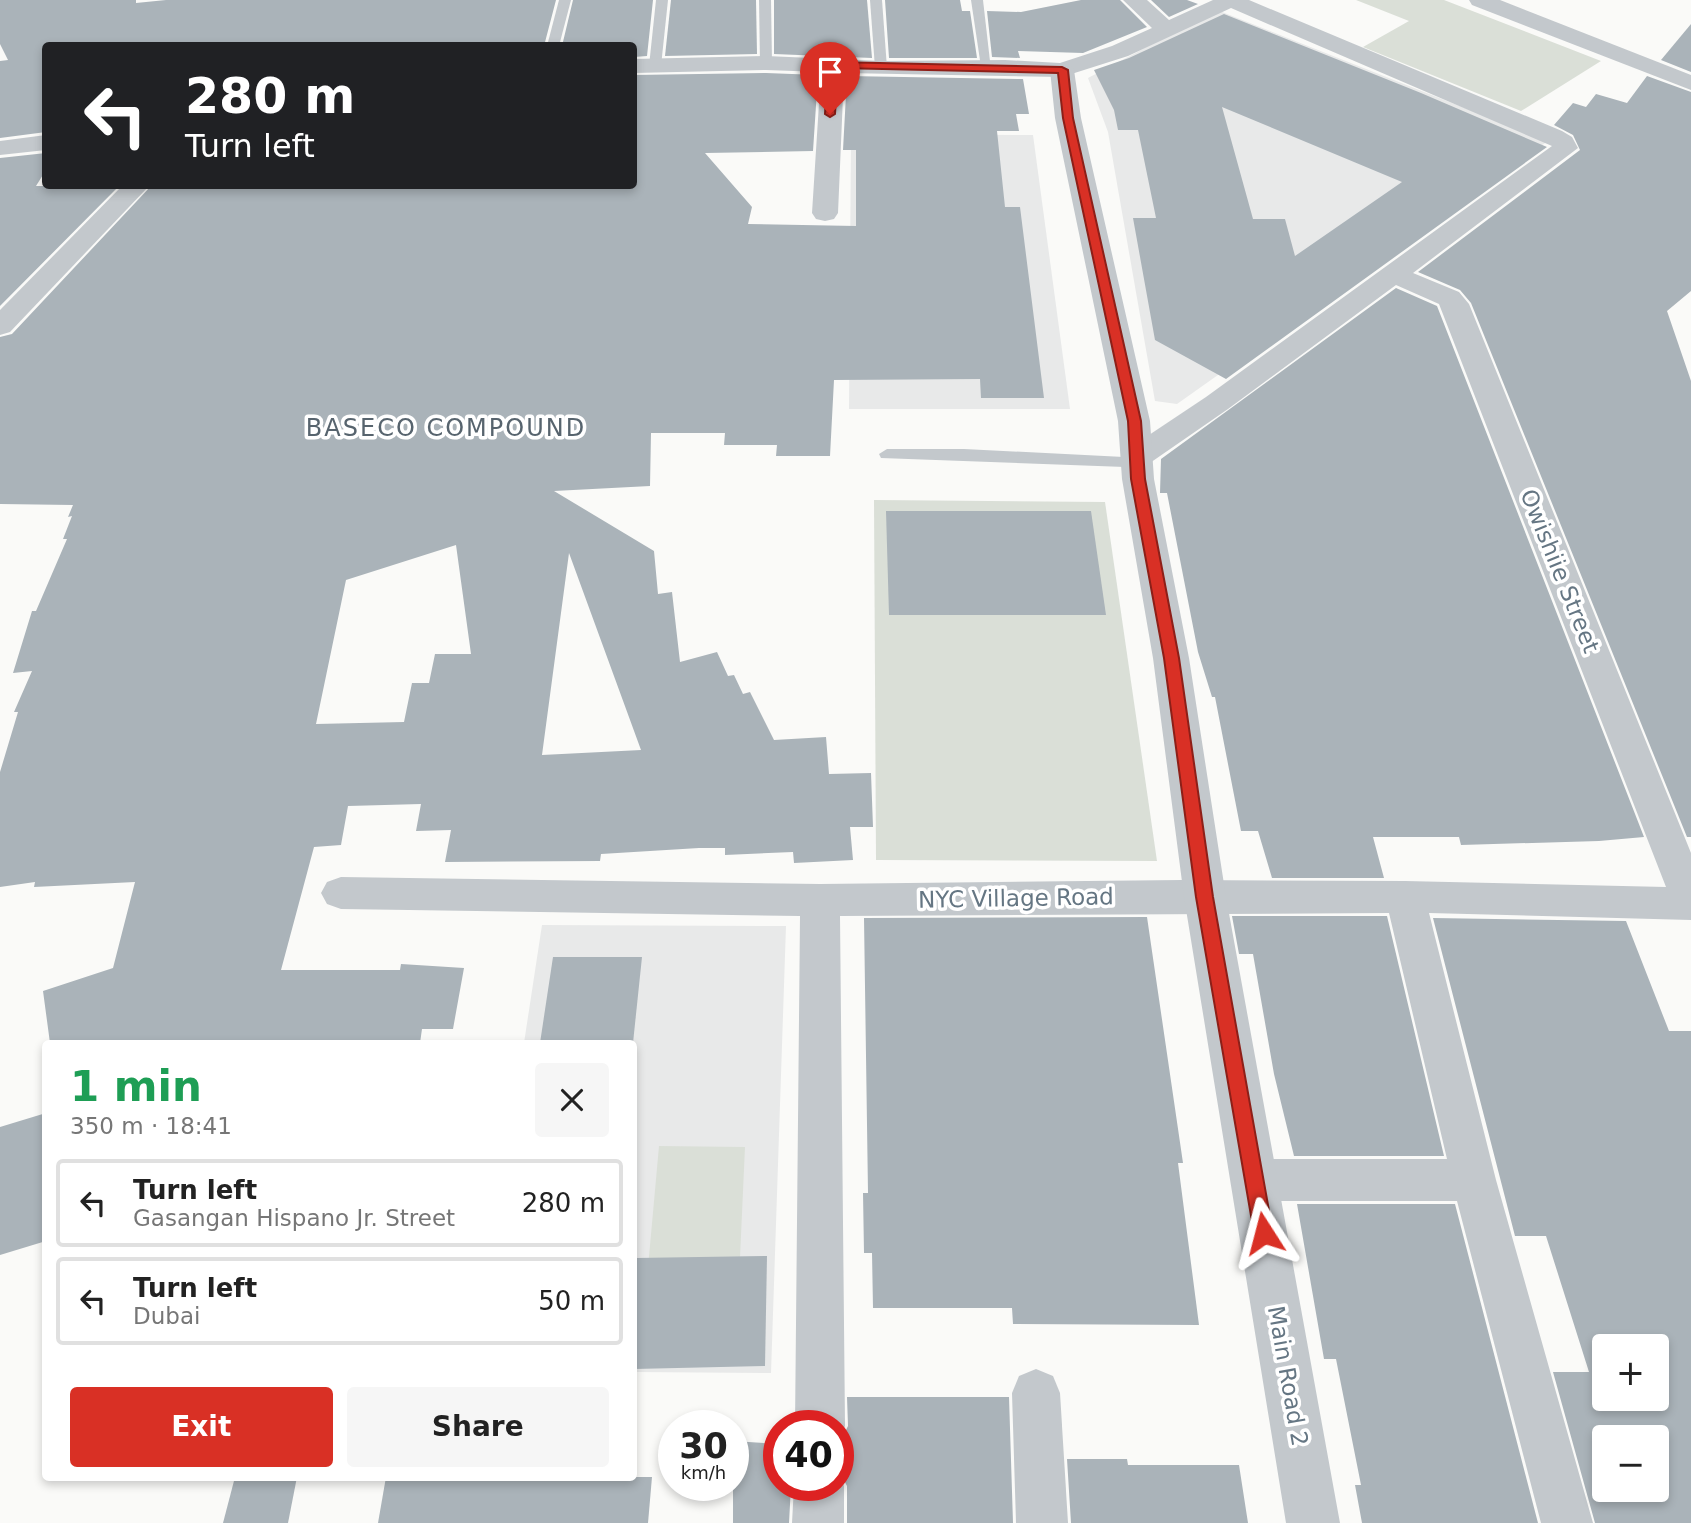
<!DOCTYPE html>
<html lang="en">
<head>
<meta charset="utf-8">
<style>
	body { margin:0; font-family:"DejaVu Sans",sans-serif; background:#f6f6f6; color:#222; height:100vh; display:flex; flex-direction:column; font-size:26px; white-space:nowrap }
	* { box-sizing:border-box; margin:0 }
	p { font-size:23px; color:#767676 }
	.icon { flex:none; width:38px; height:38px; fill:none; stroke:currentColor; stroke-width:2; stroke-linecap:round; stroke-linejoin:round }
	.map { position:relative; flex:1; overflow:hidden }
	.drawer { position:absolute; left:42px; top:1040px; width:595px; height:441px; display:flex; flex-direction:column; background:#fff; border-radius:7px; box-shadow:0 4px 10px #0003 }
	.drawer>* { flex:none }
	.guide { position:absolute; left:42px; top:42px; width:595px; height:147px; border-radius:7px; box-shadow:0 4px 10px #0003; background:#202124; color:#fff; overflow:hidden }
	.fabs { position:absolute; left:1592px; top:1334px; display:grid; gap:14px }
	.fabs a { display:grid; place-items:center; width:77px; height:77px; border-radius:7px; background:#fff; box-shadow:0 4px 10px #0003; font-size:35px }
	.speed { position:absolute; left:658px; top:1410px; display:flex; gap:14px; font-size:35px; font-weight:700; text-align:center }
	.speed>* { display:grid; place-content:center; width:91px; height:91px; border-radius:50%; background:#fff; box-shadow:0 4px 10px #0003; line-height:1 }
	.speed small { font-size:18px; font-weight:400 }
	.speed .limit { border:10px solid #d22; background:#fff; color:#111 }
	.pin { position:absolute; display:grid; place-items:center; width:60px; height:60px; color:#fff; margin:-72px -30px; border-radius:50% 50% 50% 0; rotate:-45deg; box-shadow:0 0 7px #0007 }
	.pin .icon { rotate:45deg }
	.me { position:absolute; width:77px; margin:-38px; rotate:351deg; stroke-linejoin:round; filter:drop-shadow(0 0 5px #0008) }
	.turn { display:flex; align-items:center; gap:24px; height:147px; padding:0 28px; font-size:32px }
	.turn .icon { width:91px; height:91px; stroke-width:2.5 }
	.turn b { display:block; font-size:49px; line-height:60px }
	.round { display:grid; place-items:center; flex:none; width:74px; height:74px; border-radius:7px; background:#f6f6f6 }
	.overview { display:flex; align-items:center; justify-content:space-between; height:119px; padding:0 28px }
	h1 { font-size:42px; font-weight:700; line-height:52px; color:#1e9e55 }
	.primary-button { display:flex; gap:14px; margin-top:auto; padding:14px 28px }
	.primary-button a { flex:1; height:80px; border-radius:7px; background:#d93025; color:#fff; font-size:28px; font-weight:700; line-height:80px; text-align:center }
	.primary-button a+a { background:#f6f6f6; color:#222 }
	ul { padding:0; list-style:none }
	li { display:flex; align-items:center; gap:21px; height:88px; margin:0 14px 10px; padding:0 14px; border:4px solid #e0e0e0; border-radius:7px }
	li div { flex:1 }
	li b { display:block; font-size:26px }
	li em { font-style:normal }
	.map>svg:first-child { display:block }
	.built { fill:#e8e9e9 }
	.green { fill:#dadfd7 }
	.building { fill:#aab3b9; fill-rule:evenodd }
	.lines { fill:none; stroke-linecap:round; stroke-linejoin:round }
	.service { fill:#c3c8cc; fill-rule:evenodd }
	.minor { fill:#c3c8cc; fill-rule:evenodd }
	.tertiary { fill:#c3c8cc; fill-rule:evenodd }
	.route { fill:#d93025; stroke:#8d1f18; stroke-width:2 }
	.labels { text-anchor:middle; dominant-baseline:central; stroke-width:7; stroke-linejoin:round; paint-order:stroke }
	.street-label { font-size:23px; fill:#657683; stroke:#fff }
	.neighbourhood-label { font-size:24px; letter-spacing:2px; fill:#57646e; stroke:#fff }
</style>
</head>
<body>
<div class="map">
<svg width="1691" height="1523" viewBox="0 0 1691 1523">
	<rect width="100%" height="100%" fill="#fafaf8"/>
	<!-- built -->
	<g class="built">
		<polygon points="1217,10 1548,141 1177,404 1155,401 1108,132 1088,78"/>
		<polygon points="851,134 1033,135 1070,409 849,409"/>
		<polygon points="542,925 786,926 771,1373 634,1372 634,1043 524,1043"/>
	</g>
	<!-- green -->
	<g class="green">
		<polygon points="1356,0 1444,0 1601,61 1521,111 1363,47 1409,21"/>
		<polygon points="874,500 1105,502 1157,861 876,860"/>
		<polygon points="659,1146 745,1147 736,1346 641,1345"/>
	</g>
	<!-- building -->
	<g class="building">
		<polygon points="0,0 136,0 136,3 166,0 556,0 544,46 46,46 46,132 0,138 0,61 8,60 0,44"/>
		<polygon points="573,0 653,0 647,56 634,57 634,46 562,46"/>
		<polygon points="671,0 756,0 757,54 665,56"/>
		<polygon points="774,0 867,0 872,58 774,54"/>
		<polygon points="885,0 960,0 962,11 970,11 977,58 889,58"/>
		<polygon points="1081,0 1120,0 1147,27 1083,53 1018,51 1020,58 992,57 987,11 1021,12"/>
		<polygon points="1151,0 1187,0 1198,4 1169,17"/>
		<path d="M 1224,14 L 1421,93 L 1547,147 L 1226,379 L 1155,340 L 1133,218 L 1156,218 L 1138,130 L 1118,130 L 1114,110 L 1094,70 L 1129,58 ZM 1222,107 L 1402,182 L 1295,256 L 1285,219 L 1253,219 Z"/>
		<polygon points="1691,24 1691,72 1661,60"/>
		<path d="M 766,73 L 818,75 L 813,151 L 705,153 L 752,207 L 748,224 L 856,226 L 856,150 L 843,150 L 847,76 L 1023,79 L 1029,114 L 1016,114 L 1019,131 L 997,131 L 1005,207 L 1020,207 L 1044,398 L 981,398 L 980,379 L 834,380 L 830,456 L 776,456 L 777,445 L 724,445 L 725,433 L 651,433 L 650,486 L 554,491 L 654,551 L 658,594 L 672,592 L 680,662 L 717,652 L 728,676 L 734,675 L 743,694 L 750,692 L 774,740 L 826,737 L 829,774 L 871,773 L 873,827 L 850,827 L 853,860 L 794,863 L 793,852 L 725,855 L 725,848 L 699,848 L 601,854 L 600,861 L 445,862 L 451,830 L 416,831 L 421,804 L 348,806 L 341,845 L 314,847 L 281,970 L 400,970 L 401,964 L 464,968 L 453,1029 L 422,1029 L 420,1043 L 50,1043 L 43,991 L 113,968 L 135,882 L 34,887 L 35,882 L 0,887 L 0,772 L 18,712 L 14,712 L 32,671 L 13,673 L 32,611 L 36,611 L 67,539 L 63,539 L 72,516 L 68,517 L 73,505 L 0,504 L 0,337 L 12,334 L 151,186 L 634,186 L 634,75 ZM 456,545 L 471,654 L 435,654 L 429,683 L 412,683 L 404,722 L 316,724 L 346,580 ZM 569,553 L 641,750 L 542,755 Z"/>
		<polygon points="1647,76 1691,92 1691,291 1667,311 1691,381 1691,837 1687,837 1471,303 1460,290 1418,272 1580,150 1573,135 1554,125 1573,103 1586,107 1596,94 1627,103"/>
		<polygon points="46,153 46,170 36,186 119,186 0,306 0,158"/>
		<polygon points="1396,288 1437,306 1644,837 1599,841 1461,845 1459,837 1373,837 1384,878 1272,878 1258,831 1241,831 1215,697 1212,697 1198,652 1167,493 1160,493 1161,459"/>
		<polygon points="886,511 1091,511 1106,615 889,615"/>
		<polygon points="1232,916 1387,916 1444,1156 1294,1156 1274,1074 1253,954 1239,954"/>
		<polygon points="1147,917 1183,1163 1178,1163 1199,1325 1013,1324 1012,1308 873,1308 872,1253 864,1253 863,1193 868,1193 864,918"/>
		<path d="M 1433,918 L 1626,921 L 1669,1031 L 1691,1031 L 1691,1523 L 1595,1523 L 1553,1372 L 1589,1372 L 1546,1236 L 1515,1236 ZM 1605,1346 L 1657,1346 L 1657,1398 L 1605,1398 ZM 1605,1437 L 1657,1437 L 1657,1489 L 1605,1489 Z"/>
		<polygon points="553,957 642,957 633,1043 540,1043"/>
		<polygon points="46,1113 46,1241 0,1255 0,1127"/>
		<polygon points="1297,1204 1455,1204 1538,1523 1362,1523 1355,1485 1361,1485 1336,1359 1324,1359"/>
		<polygon points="767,1256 765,1366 634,1369 635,1258"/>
		<polygon points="847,1397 1009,1397 1013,1523 847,1523 847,1486 838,1469 838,1448 843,1448 843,1436 848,1426"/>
		<polygon points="733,1441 779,1444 779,1486 791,1486 789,1523 733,1523"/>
		<polygon points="1067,1459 1127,1459 1128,1465 1239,1465 1248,1523 1071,1523"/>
		<polygon points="235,1477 297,1477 288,1523 223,1523"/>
		<polygon points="386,1477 652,1477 648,1523 378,1523"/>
	</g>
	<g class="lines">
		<!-- service -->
		<g class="service">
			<polygon points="559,0 571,0 559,46 547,46"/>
			<polygon points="656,0 668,0 661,66 655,70 649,66"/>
			<polygon points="759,0 771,0 772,63 766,67 760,63"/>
			<polygon points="870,0 882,0 887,68 881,72 875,68"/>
			<polygon points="971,0 983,0 991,70 981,67"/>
			<polygon points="887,449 964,449 1124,457 1136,453 1144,458 1142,462 1125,467 881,458 879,454"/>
		</g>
		<!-- minor -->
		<g class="minor">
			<polygon points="1123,0 1147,0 1169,20 1213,0 1249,0 1562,131 1572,137 1578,148 1413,273 1459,292 1469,304 1691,853 1691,920 1429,913 1496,1180 1593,1523 1541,1523 1457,1201 1255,1201 1239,1195 1233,1180 1239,1165 1255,1159 1447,1159 1389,913 840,916 845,1426 838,1442 838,1426 795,1426 800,916 341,909 327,904 321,893 327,882 341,877 820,884 1182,880 1405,881 1666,887 1439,304 1396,285 1228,409 1147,465 1136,468 1125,465 1121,458 1125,451 1206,397 1552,146 1231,8 1128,56 1062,77 844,73 838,213 834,219 825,221 816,219 812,213 821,72 766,70 634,73 634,59 766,56 881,61 1005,60 1060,63 1112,46 1152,28"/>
			<polygon points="1469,0 1500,0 1691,75 1691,90 1472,5"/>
			<polygon points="46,135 46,150 0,155 0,141"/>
			<polygon points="122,186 149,186 10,332 0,335 0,310"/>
			<polygon points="1036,1369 1053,1376 1060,1393 1068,1523 1016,1523 1012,1393 1019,1376"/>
			<polygon points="838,1471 844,1486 844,1523 792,1523 794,1486 838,1486"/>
		</g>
		<!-- tertiary -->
		<polygon class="tertiary" points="1062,63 1071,65 1074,70 1081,118 1150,421 1154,479 1189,658 1226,897 1340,1523 1286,1523 1184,897 1153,658 1122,479 1118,421 1055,118 1050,70 1053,65"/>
	</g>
	<!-- route -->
	<polygon class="route" points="833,62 1062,67 1068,70 1073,118 1141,421 1145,479 1179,658 1213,897 1273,1233 1271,1240 1264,1242 1256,1240 1254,1233 1196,897 1164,658 1131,479 1128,421 1063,118 1058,73 838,68 835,114 830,117 825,114 828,65"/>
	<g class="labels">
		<!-- street labels -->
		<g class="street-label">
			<text transform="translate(1560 571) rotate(68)">Owishiie Street</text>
			<text transform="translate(1016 898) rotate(-1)">NYC Village Road</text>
			<text transform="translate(1288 1376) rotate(80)">Main Road 2</text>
		</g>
		<!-- neighbourhood labels -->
		<g class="neighbourhood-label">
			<text x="446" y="428">BASECO COMPOUND</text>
		</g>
	</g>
</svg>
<div class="fabs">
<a>+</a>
<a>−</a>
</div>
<div class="speed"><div>30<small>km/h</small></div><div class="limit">40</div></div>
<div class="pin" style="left:830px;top:114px;background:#d93025"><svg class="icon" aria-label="arrive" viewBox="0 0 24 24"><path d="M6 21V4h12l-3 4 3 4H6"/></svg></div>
<svg class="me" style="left:1264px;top:1233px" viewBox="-20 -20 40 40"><path d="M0-17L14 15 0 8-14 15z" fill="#d93025" stroke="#fff" stroke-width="4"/></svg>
<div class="guide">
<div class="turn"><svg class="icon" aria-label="left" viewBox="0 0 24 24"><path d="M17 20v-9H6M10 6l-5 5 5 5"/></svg><div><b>280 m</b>Turn left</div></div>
</div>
<section class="drawer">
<div class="overview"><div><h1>1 min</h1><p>350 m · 18:41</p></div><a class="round"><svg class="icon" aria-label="close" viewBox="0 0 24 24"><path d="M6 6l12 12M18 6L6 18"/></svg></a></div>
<ul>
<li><svg class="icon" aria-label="left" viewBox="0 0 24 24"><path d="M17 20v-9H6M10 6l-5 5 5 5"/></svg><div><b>Turn left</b><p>Gasangan Hispano Jr. Street</p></div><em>280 m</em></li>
<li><svg class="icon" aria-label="left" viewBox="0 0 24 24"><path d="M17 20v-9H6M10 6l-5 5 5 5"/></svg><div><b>Turn left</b><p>Dubai</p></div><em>50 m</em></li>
</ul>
<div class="primary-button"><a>Exit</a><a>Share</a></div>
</section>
</div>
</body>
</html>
